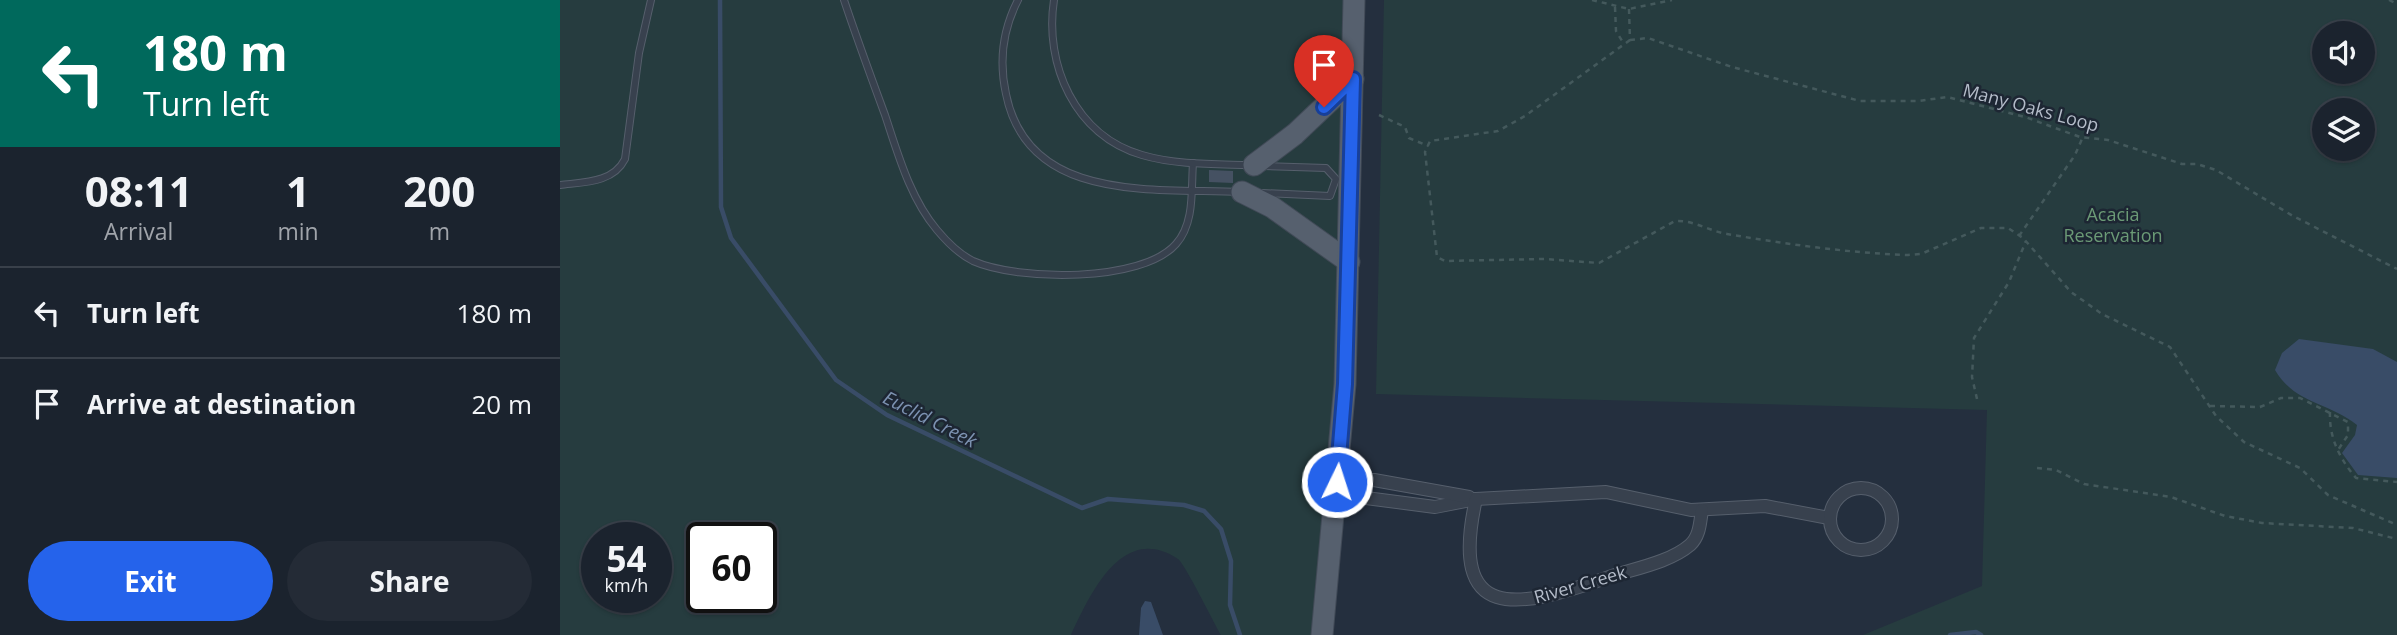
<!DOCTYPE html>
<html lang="en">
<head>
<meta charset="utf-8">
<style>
	body { margin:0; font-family:"Open Sans",sans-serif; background:#242b36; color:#f1f3f6; height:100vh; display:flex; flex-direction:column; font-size:26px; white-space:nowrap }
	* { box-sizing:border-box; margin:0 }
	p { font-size:23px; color:#a0a4aa }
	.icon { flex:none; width:38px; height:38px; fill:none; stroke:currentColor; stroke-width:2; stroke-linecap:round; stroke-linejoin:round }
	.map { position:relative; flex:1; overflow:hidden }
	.drawer { display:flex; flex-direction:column; background:#1b232e; width:560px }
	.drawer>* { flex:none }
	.banner { background:#00695c; color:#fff; overflow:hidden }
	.controls { position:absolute; left:1752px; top:21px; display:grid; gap:14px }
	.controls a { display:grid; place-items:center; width:63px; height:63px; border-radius:50%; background:#1b232e; box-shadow:0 2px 5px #0004,0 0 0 2px #39404a; font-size:35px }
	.speed { position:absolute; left:21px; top:522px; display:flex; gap:14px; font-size:35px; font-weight:700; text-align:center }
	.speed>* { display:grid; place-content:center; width:91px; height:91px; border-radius:50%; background:#1b232e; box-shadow:0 2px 5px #0004,0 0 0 2px #39404a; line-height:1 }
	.speed small { font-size:18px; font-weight:400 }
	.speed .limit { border:4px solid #111; border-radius:10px; background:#fff; color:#111 }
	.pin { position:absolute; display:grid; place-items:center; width:60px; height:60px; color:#fff; margin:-72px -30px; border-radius:50% 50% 50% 0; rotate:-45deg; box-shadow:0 0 7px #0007 }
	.pin .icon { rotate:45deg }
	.me { position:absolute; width:77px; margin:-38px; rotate:4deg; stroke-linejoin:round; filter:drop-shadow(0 0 5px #0008) }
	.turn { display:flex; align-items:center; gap:24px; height:147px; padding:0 28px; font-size:32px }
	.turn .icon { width:91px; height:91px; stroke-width:2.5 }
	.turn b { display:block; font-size:49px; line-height:60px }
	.eta { display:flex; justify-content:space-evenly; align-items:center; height:119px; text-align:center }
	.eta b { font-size:42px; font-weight:700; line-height:49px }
	.primary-button { display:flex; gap:14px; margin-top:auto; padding:14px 28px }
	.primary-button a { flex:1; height:80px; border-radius:42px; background:#2563eb; color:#fff; font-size:28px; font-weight:700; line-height:80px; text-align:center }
	.primary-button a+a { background:#242b36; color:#f1f3f6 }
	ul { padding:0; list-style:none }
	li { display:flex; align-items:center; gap:21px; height:91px; padding:0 28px; border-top:2px solid #39404a }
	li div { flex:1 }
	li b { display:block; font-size:26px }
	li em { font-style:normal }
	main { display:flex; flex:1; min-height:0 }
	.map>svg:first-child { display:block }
	.green { fill:#263c3f; fill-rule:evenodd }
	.water { fill:#394c67 }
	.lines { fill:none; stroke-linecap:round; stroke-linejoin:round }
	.stream { stroke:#394c67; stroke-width:4.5 }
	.building { fill:#455162 }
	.lane-casing { stroke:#565f6c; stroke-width:8 }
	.street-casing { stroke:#565f6c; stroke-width:14 }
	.primary-casing { stroke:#414a57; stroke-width:23 }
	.path { stroke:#44595c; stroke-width:2.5; stroke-dasharray:5 5; stroke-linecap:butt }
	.lane { stroke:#38414e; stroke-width:6 }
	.street { stroke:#38414e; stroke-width:12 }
	.primary { stroke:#56606e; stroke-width:21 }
	.route-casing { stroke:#184099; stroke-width:18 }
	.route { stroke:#2563eb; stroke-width:12 }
	.labels { text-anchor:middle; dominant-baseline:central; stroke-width:5; stroke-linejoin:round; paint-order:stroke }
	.street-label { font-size:18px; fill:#b4bcc9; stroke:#1d2633 }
	.park-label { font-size:18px; fill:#6b9a76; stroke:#1d2633 }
	.water-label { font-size:19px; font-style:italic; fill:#7c92b1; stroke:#1d2633 }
</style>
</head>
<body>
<main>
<section class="drawer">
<div class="banner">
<div class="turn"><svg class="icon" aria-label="left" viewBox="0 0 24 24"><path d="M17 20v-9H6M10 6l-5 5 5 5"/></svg><div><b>180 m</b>Turn left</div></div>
</div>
<div class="eta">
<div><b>08:11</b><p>Arrival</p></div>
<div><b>1</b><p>min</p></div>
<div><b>200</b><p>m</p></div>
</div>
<ul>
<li><svg class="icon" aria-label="left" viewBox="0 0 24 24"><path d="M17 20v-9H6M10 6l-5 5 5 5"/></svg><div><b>Turn left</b></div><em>180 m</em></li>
<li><svg class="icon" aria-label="arrive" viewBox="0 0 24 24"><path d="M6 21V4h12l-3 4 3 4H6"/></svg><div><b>Arrive at destination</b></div><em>20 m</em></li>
</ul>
<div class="primary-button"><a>Exit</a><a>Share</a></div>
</section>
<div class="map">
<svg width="1837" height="635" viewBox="0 0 1837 635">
	<rect width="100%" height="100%" fill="#242f3e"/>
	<!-- green -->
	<g class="green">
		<path d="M 0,0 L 794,0 L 762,635 L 661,635 C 654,623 625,564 618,559 C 562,522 530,595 511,635 L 0,635 ZM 37,537 L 96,537 L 96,597 L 37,597 ZM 142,537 L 201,537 L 201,597 L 142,597 Z"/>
		<path d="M 824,0 L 1837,0 L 1837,635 L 1303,635 L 1422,586 L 1427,410 L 816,394 ZM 1764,33 L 1802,33 L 1802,72 L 1764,72 ZM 1764,110 L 1802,110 L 1802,149 L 1764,149 Z"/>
	</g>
	<!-- water -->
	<g class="water">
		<path d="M 1739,339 L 1813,349 L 1837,362 L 1837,478 L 1798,475 L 1782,453 L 1795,435 L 1797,425 C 1768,402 1735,404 1715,370 L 1722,353 Z"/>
		<polygon points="585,601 591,602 603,635 579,635 581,608"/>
	</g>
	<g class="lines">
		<!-- stream -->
		<g class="stream">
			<polyline points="160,0 161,207 171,238 276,380 327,415 522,508 548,499 624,505 644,511 661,529 671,561 670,605 680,635"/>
			<polyline points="1390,635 1416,632 1421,635"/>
		</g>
	</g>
	<!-- building -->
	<polygon class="building" points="649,170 673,171 673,183 649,182"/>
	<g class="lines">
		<!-- lane casing -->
		<g class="lane-casing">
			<g id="lane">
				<path d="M 284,0 C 297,39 311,77 325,115 C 338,154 350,198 377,230 C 387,242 399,254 413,261 C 458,281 582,283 616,244 C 635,223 631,189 633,163"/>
				<path d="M 458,0 C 443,29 439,62 446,94 C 468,204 596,188 680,192"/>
				<path d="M 494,0 C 484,64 515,136 582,155 C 616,165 653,164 689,165"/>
				<path d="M 0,185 C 24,182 53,183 65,159 L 79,53 L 91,0"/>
				<polyline points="702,193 770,196 776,179 766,168 703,166"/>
			</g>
		</g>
		<!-- street casing -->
		<g class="street-casing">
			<g id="street">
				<polyline points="777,482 806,498 875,507 916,499 1046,492 1131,510 1205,506 1269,518"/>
				<polyline points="778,482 814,480 909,497"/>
				<circle cx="1301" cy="519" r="31"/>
				<path d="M 916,499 C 888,624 957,609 1046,578 C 1072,569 1109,563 1130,545 C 1140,536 1140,522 1142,510"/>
			</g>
		</g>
		<!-- primary casing -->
		<g class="primary-casing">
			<g id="primary">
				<polyline points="694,165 735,134 793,79"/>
				<polyline points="682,192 712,207 789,262"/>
				<polyline points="762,635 785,384 794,0"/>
			</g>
		</g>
		<!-- path -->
		<g class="path">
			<polyline points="1032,0 1069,9 1112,0"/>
			<polyline points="1829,0 1837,4"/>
			<polyline points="1055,7 1056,31 1064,44"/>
			<polyline points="1069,9 1070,40"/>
			<path d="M 1070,40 L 965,116 L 938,131 L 870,141 L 865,152 L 877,257 L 885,261 L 985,259 L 1039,263 L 1115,221 C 1134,220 1149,231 1167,234 C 1226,244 1288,253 1348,255 L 1361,254 L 1421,228 L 1448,228 L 1463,238 L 1511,292 L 1542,314 L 1610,347 L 1656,416 L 1684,442 L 1740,468 L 1768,495 L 1837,525"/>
			<polyline points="1070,40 1088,38 1172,67 1300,101 1359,101 1387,97 1465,117 1520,137 1548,140 1622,164 1637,164 1656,170 1733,216 1837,269"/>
			<polyline points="819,115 845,127 849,138 868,146"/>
			<polyline points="1459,236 1515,155 1522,139"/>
			<polyline points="1417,399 1412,377 1414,338 1449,282 1466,241"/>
			<polyline points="1650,406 1700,407 1721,398 1740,398 1788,422 1788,435 1778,450"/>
			<path d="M 1770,412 C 1769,437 1779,458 1796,478 L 1837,482"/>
			<polyline points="1477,468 1496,470 1524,484 1611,497 1665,516 1702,523 1793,528 1837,539"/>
		</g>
		<!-- lane -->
		<use href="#lane" class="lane"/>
		<!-- street -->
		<use href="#street" class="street"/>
		<!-- primary -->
		<use href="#primary" class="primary"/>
	</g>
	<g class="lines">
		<!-- route casing -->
		<g class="route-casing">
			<polyline id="route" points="764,107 793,79 785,384 777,482"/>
		</g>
		<!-- route -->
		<use href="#route" class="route"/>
	</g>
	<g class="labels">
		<!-- street labels -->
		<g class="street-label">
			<text transform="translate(1471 107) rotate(15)">Many Oaks Loop</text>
			<text transform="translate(1020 584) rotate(-16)">River Creek</text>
		</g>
		<!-- park labels -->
		<g class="park-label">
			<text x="1553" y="214">Acacia<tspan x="1553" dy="21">Reservation</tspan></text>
		</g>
		<!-- water labels -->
		<g class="water-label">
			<text transform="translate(370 419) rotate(27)">Euclid Creek</text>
		</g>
	</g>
</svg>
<div class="controls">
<a><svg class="icon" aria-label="sound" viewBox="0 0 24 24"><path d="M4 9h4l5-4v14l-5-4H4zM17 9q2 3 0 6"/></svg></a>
<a><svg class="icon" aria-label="layers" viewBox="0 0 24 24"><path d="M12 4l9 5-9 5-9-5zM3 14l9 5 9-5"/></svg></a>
</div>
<div class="speed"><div>54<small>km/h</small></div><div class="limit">60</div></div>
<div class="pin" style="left:764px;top:107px;background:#d93025"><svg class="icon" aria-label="arrive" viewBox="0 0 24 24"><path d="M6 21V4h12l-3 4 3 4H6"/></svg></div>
<svg class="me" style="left:777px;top:482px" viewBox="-20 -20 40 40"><circle r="17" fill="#2563eb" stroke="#fff" stroke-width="3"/><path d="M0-11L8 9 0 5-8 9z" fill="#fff"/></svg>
</div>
</main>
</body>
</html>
